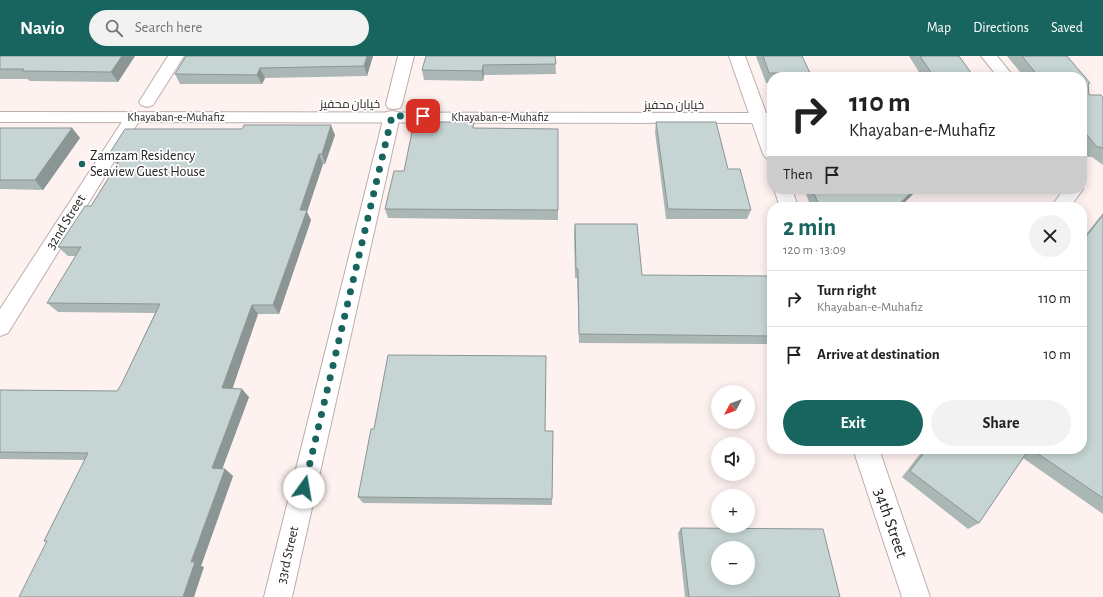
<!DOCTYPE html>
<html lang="en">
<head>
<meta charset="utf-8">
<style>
	body { margin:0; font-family:"Alegreya Sans",Cairo,sans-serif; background:#f2f2f2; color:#202124; height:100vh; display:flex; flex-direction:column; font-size:15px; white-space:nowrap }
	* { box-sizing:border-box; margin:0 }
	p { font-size:13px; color:#757577 }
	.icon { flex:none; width:22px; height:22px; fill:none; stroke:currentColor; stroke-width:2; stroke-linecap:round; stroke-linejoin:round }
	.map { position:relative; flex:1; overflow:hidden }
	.side { position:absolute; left:767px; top:146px; width:320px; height:252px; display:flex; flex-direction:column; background:#fff; border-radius:16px; box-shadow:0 2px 10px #0003 }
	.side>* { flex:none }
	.hud { position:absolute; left:767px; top:16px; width:320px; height:122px; border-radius:16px; box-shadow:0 2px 10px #0003; background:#fff; color:#202124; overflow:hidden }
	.needle { width:26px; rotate:229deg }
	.controls { position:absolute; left:711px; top:329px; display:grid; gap:8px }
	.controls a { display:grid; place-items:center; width:44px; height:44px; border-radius:50%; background:#fff; box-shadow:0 2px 10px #0003; font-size:20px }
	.pin { position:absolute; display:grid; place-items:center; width:34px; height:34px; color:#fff; margin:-17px; border-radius:8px; box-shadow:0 2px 6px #0006 }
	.me { position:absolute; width:44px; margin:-22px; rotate:13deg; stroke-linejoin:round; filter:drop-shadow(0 0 3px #0008) }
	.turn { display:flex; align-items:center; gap:14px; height:84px; padding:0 16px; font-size:18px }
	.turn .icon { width:52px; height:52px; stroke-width:2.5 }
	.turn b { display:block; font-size:28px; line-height:34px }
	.then { display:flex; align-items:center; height:38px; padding:0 16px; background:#0003; gap:8px; font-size:15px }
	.round { display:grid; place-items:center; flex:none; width:42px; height:42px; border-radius:21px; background:#f2f2f2 }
	.summary { display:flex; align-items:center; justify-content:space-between; height:68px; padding:0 16px }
	h1 { font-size:24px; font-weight:600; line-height:30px; color:#18655f }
	.button { display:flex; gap:8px; margin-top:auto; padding:8px 16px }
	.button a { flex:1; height:46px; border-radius:24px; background:#18655f; color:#fff; font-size:16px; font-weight:600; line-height:46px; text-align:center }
	.button a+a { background:#f2f2f2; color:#202124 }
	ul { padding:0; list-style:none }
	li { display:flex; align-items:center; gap:12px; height:56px; padding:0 16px; border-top:1px solid #e0e0e0 }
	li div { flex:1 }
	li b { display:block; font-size:15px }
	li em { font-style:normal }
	header { display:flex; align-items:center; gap:24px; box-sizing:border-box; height:56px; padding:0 20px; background:#18655f; color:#fff }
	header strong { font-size:19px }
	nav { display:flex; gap:22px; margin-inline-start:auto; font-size:14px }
	.search { width:280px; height:36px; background:#f2f2f2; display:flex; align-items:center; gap:10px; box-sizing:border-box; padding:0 14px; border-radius:22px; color:#757577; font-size:15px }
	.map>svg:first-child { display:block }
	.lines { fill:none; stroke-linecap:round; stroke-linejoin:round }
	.minor-casing { stroke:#bcaeab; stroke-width:2 }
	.tertiary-casing { stroke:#bcaeab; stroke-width:2 }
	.minor { fill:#fff; fill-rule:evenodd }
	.tertiary { fill:#fff; fill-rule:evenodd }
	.wall { fill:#aab7b5 }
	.shaded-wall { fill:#8b9594 }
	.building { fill:#c6d5d3; stroke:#8b9594; fill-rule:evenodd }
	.route { stroke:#18655f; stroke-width:7; stroke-dasharray:0 12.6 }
	.poi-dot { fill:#18655f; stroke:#fff; stroke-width:1.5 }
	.labels { text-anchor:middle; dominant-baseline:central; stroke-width:3.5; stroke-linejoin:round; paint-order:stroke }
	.far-street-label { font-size:12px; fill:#262120; stroke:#fff }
	.poi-label { font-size:14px; fill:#262120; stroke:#fff; text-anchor:start }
	.street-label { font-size:14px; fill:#262120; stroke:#fff }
	.near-street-label { font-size:17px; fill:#262120; stroke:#fff }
</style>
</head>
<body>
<header>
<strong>Navio</strong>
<div class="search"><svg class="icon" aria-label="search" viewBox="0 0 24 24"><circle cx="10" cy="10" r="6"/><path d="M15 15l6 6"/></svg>Search here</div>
<nav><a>Map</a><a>Directions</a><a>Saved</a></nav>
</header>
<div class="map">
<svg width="1103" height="541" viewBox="0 0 1103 541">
	<rect width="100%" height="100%" fill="#fef2f0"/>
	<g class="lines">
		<!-- minor casing -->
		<g class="minor-casing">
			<g id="minor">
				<polygon points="168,0 184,0 153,49 147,51 141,49 139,46"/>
				<polygon points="398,0 414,0 402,48 400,52 394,53 388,52 386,48"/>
				<polygon points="729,0 745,0 772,73 772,104 766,102 763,98"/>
				<polygon points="981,0 997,0 1014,21 998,21"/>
				<polygon points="392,55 398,56 400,60 292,541 264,541 384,60 386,56"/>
				<polygon points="133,57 139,58 141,62 8,277 0,280 0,253 127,58"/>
				<polygon points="1082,131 1083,133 1070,151 1051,151 1064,133 1082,133"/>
				<polygon points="774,133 792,133 798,151 780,151"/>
				<polygon points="853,393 879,393 930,541 902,541"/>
			</g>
		</g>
		<!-- tertiary casing -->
		<g class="tertiary-casing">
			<polygon id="tertiary" points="0,56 772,57 772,67 0,66"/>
		</g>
		<!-- minor -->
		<use href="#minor" class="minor"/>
		<!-- tertiary -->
		<use href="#tertiary" class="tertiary"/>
	</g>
	<!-- wall -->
	<g class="wall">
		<polygon points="0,0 135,0 118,26 30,25 27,23 0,23"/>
		<polygon points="373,0 367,20 265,22 262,28 180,28 175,18"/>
		<polygon points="555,0 556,18 484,19 483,25 424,24 422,14"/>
		<polygon points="756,0 802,0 810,17 808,21 772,21 772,27 766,27"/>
		<polygon points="909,0 959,0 974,21 922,21"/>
		<polygon points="1007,0 1067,0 1089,29 1089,39 1103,41 1103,109 1092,101 1088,101 1082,94 1082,21 1024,21"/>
		<polygon points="656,66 728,113 751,154 747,163 666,163 655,76"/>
		<polygon points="0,72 72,72 80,82 43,134 0,133"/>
		<polygon points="475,72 558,73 558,164 388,162 385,153 404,115"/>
		<polygon points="335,79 325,108 323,108 307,156 311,164 279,258 258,258 232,332 249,341 222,413 225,413 233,420 201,510 204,511 46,486 44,485 85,404 0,403 0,334 117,335 121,329 155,257 58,256 47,247 76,200 68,200 58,191 91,150 117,108 116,108 109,98"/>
		<polygon points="804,133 918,133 900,151 811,151"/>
		<polygon points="1103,157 1103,458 1023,402 979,467 968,473 902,421 924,393 1082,393 1082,183"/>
		<polygon points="575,168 642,219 772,233 772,288 579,287 577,222 575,222 574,177"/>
		<polygon points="546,375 553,375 552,449 363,447 358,441"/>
		<polygon points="681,472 840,541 685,541 678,477"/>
	</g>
	<!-- shaded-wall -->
	<g class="shaded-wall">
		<polygon points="122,0 135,0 118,26 111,16"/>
		<polygon points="367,0 373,0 367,20 364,10"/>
		<polygon points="483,9 484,19 483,25 482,15"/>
		<polygon points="260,12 265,22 262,28 257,19"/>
		<polygon points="331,69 335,79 325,108 322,98"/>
		<polygon points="72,72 80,82 43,134 35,124"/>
		<polygon points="319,98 323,108 307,156 311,164 279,258 273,249 300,154"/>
		<polygon points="915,133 918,133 900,151 896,151"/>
		<polygon points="252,249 258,258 230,340 222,332"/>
		<polygon points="242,333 249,341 220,419 212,412"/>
		<polygon points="225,413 233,420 201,510 204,511 194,541 183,541 191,506"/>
	</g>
	<!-- building -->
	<g class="building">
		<polygon points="0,0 122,0 111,16 22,15 24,13 0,13"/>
		<polygon points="186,0 367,0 364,10 260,12 257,19 175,18"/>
		<polygon points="426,0 555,0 556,8 483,9 482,15 422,14"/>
		<polygon points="763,0 802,0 810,17 769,17"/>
		<polygon points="920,0 959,0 974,21 934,21"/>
		<polygon points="1022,0 1067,0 1090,27 1088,28 1089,39 1101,39 1103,41 1103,93 1101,91 1097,91 1082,73 1082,21 1039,21"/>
		<polygon points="414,66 474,66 473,72 558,73 558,154 385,153 394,115 404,115"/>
		<polygon points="656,66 716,66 728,113 740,113 751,154 668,153"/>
		<polygon points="244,69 331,69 322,98 319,98 300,154 307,154 273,249 252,249 222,332 242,333 212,412 225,413 191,506 195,506 183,541 19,541 47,485 44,485 88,397 0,396 0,334 117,335 121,329 160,248 47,247 81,191 58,191 85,150 91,150 123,99 109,98 125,73 242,73"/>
		<polygon points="0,72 72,72 35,124 0,124"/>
		<polygon points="812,133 915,133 896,151 820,151"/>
		<polygon points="1103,159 1103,442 1031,393 1082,393 1082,186"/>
		<polygon points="575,168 637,168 642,219 769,220 772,233 772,280 579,278 578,213 576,213"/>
		<polygon points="388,299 546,300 545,375 553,375 552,443 358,441 371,373 374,373"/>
		<polygon points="927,393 1029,393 979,467 910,415"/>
		<path d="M 681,472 L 823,473 L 840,541 L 689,541 ZM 718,492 L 748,492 L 748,522 L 718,522 Z"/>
	</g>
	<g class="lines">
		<!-- route -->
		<polyline class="route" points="304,432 392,60 423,60"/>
	</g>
	<!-- markers -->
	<circle class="poi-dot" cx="82" cy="108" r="4"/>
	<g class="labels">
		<!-- far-street labels -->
		<g class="far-street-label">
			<text x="350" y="48">خیابان محفیز</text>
			<text x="674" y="49">خیابان محفیز</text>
			<text x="176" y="61">Khayaban-e-Muhafiz</text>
			<text x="500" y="61">Khayaban-e-Muhafiz</text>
		</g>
		<!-- poi labels -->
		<g class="poi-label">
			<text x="90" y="100">Zamzam Residency<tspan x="90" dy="16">Seaview Guest House</tspan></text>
		</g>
		<!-- street labels -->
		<g class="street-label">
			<text transform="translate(66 166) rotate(-58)">32nd Street</text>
			<text transform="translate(288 499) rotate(-77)">33rd Street</text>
		</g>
		<!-- near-street labels -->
		<g class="near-street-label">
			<text transform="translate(891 467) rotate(71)">34th Street</text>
		</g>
	</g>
</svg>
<div class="controls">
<a><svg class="needle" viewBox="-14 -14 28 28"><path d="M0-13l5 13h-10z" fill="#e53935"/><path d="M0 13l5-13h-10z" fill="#757577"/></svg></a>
<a><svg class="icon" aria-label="sound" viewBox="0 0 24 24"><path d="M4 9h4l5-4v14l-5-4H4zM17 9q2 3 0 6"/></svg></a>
<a>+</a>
<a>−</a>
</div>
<div class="pin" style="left:423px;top:60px;background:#d93025"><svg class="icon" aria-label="arrive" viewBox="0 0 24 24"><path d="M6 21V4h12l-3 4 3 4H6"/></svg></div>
<svg class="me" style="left:304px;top:432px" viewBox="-20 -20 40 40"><circle r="19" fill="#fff"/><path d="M0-13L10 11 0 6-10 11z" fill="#18655f"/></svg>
<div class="hud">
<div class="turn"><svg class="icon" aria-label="right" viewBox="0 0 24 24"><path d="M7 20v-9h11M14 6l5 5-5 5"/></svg><div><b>110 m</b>Khayaban-e-Muhafiz</div></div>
<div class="then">Then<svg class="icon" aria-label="arrive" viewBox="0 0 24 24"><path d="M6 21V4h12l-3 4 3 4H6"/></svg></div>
</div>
<section class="side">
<div class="summary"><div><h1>2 min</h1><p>120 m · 13:09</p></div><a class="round"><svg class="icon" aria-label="close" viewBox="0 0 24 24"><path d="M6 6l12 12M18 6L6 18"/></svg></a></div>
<ul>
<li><svg class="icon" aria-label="right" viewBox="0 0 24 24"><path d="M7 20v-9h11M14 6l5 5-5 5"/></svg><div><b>Turn right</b><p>Khayaban-e-Muhafiz</p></div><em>110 m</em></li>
<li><svg class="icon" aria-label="arrive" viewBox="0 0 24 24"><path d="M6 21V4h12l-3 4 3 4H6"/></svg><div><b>Arrive at destination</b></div><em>10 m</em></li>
</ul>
<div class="button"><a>Exit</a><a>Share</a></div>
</section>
</div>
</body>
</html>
